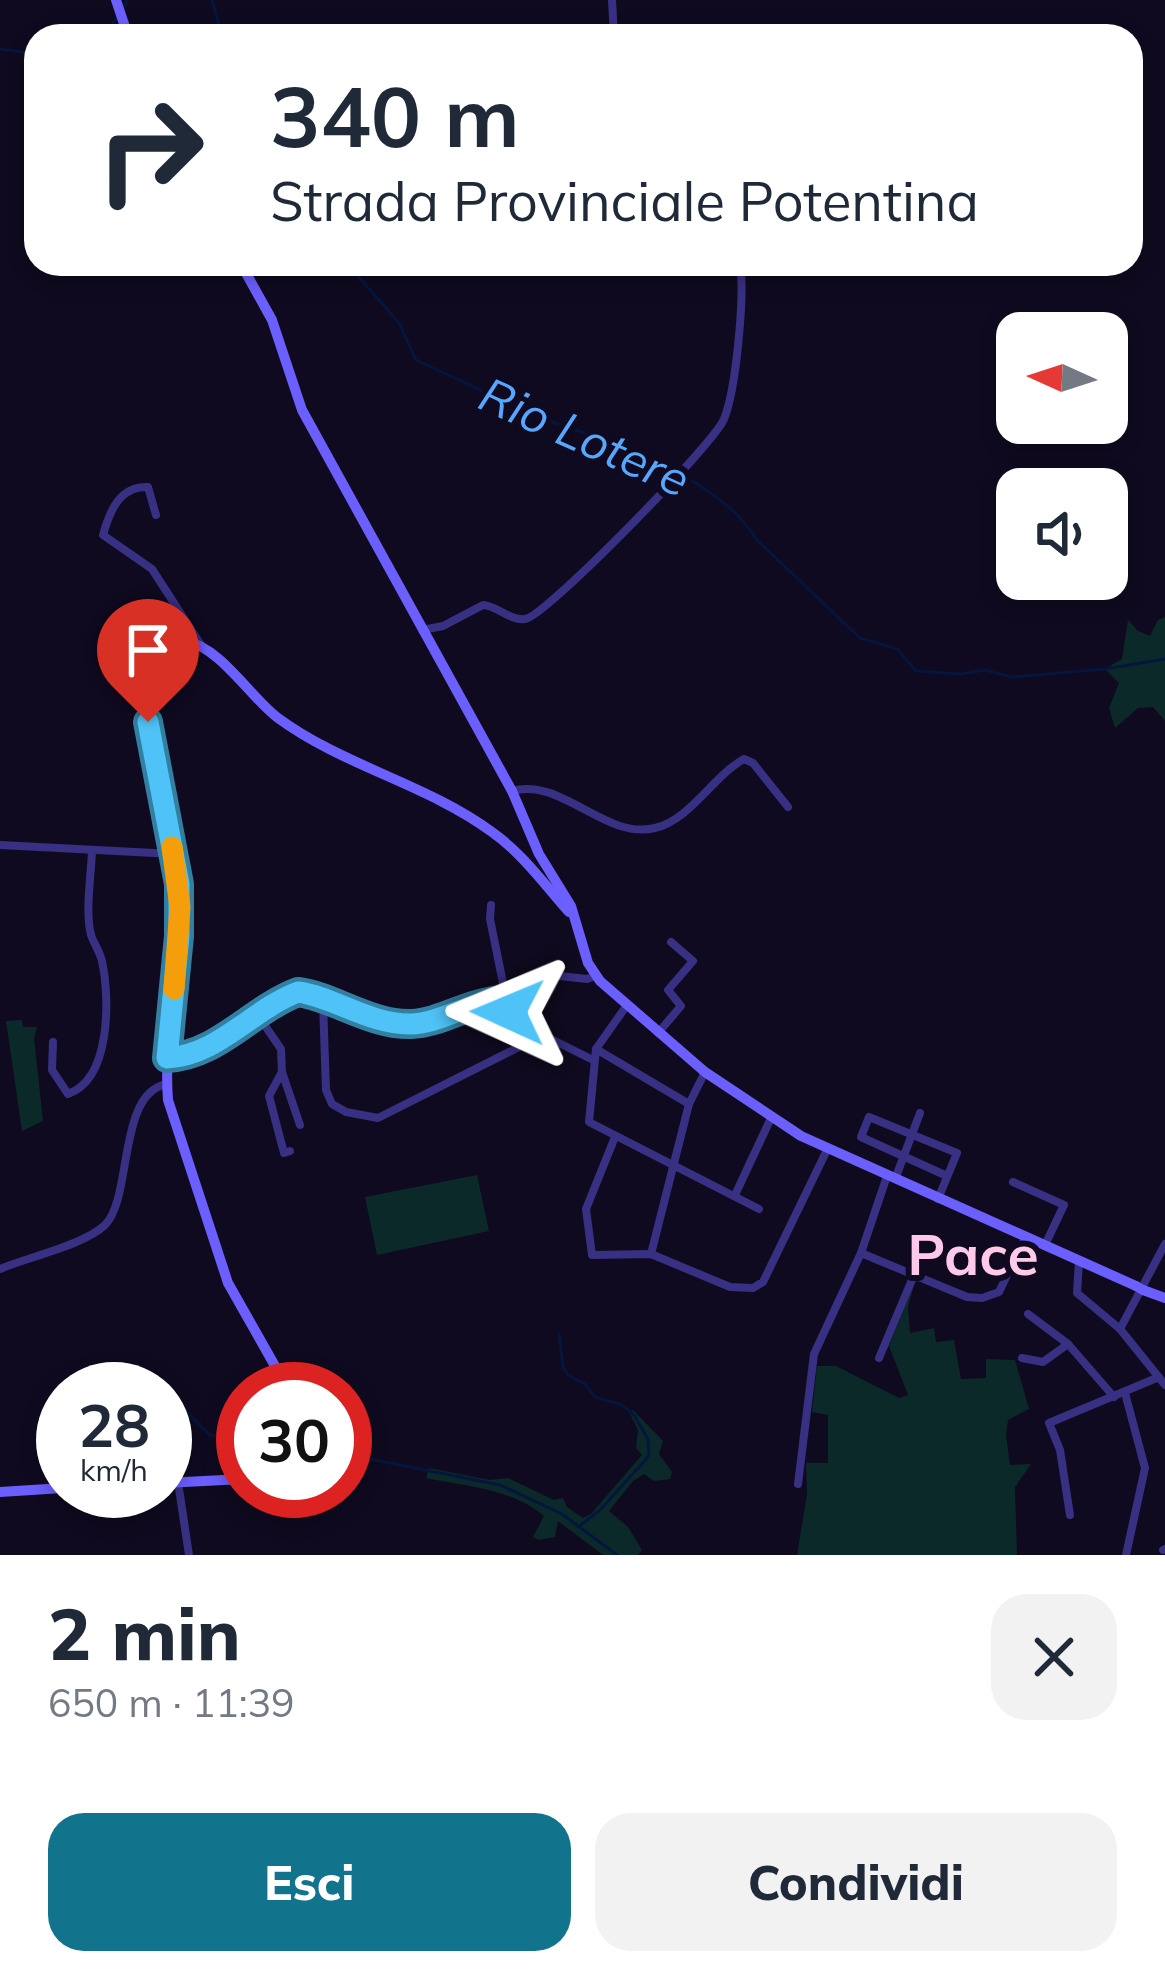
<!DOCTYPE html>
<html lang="it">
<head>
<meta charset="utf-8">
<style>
	body { margin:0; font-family:Mulish,sans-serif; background:#f2f2f3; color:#1f2937; height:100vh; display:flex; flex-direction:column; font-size:45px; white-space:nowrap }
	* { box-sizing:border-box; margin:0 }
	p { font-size:39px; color:#747a83 }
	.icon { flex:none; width:66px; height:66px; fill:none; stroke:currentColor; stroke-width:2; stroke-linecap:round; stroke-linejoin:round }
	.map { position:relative; height:1555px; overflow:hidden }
	.drawer { display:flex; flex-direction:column; background:#fff; flex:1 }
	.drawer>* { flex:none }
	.guide { position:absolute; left:24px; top:24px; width:1119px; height:252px; border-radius:36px; box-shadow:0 6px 18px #0003; background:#fff; color:#1f2937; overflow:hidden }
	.needle { width:78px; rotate:273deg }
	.buttons { position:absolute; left:996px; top:312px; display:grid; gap:24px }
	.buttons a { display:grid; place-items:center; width:132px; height:132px; border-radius:24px; background:#fff; box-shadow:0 6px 18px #0003; font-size:60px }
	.speed { position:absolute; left:36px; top:1362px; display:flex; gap:24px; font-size:60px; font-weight:700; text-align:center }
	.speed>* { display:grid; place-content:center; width:156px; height:156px; border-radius:50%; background:#fff; box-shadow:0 6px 18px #0003; line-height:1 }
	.speed small { font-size:30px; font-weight:400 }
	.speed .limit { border:18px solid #d22; background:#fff; color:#111 }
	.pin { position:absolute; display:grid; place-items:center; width:102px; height:102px; color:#fff; margin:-123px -51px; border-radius:50% 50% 50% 0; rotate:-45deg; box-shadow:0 0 12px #0007 }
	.pin .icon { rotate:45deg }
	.me { position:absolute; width:132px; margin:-66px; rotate:271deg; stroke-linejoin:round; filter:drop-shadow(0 0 9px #0008) }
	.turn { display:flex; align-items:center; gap:42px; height:252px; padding:0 48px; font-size:54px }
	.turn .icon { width:156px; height:156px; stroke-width:2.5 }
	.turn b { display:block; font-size:84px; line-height:102px }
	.round { display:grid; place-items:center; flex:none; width:126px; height:126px; border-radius:36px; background:#f2f2f3 }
	.summary { display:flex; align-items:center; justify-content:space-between; height:204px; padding:0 48px }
	h1 { font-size:72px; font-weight:800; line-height:90px }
	.button { display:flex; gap:24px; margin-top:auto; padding:24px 48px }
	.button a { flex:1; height:138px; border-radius:36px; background:#11738c; color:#fff; font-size:48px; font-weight:800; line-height:138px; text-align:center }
	.button a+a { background:#f2f2f3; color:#1f2937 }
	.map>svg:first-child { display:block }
	.green { fill:#0c2929 }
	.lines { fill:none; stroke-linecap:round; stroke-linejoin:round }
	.stream { stroke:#04163e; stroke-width:3 }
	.street { stroke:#383083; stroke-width:8 }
	.secondary { stroke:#6c5fff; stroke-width:10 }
	.secondary-bridge { stroke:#6c5fff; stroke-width:10 }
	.route-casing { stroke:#337fa1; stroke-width:30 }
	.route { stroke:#4fc3f7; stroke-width:21 }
	.slow { stroke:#f59e0b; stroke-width:21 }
	.labels { text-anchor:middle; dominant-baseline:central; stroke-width:12; stroke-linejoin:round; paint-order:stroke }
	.water-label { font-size:48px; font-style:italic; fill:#56a7ff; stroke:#0f0a1f }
	.district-label { font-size:57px; font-weight:bold; fill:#ffcae9; stroke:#0f0a1f }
</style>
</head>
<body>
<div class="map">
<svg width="1165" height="1555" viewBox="0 0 1165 1555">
	<rect width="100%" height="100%" fill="#0f0a1f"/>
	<!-- green -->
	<g class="green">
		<polygon points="1165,617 1165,721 1153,707 1138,708 1115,728 1109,708 1119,683 1105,669 1122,659 1128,620 1138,631 1150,636 1158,620"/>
		<polygon points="22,1020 23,1027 37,1027 34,1038 43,1121 22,1131 6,1021"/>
		<polygon points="477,1175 489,1231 377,1255 365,1197"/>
		<polygon points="914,1285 908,1307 910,1333 934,1328 936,1342 954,1340 961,1379 986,1378 986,1359 1015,1360 1029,1409 1008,1420 1006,1435 1010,1465 1031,1464 1015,1487 1017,1555 797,1555 807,1494 806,1463 828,1463 828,1415 812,1412 817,1366 836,1366 899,1398 908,1395 889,1346"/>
		<path d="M 633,1410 L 663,1441 L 659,1454 L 672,1472 L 670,1479 L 654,1481 L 644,1474 L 633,1481 L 609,1511 L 628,1527 L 642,1550 L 638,1555 L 603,1555 L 558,1521 L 555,1537 L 538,1540 L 533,1537 L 544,1516 C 510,1488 468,1487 426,1478 L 429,1468 L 490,1480 L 508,1478 L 554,1500 L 563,1498 L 567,1507 L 583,1518 L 591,1514 L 642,1455 L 636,1448 L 638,1430 L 630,1414 Z"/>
	</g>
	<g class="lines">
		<!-- stream -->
		<g class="stream">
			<polyline points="212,0 222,36"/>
			<polyline points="125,6 127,0"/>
			<polyline points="103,36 116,19"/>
			<polyline points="0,49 36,54"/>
			<polyline points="347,264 399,323 416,360 543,419 623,446 674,472"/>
			<path d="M 682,476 C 711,490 741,514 757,540 L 860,638 L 897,649 L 916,671 L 961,674 L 985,670 L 1012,677 L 1105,669 L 1165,659"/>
			<polyline points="559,1334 563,1367 568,1375 585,1384 595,1397 622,1405 634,1415 648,1439 649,1456 600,1510 578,1527"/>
			<polyline points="188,1413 209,1434 238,1444 243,1452"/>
			<polyline points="345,1454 500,1485 562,1514 617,1555"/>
		</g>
		<!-- street -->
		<g class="street">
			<polyline points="612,0 614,36"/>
			<path d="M 156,515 L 148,487 C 120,486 110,510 103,535 L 152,569 L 201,645"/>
			<path d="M 422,630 L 443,626 L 483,605 C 498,606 510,621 525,619 C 544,618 715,443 724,419 C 736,390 745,295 740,264"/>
			<path d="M 512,791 C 562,777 604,840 655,828 C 690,820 713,776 744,759 L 753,763 L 788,807"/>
			<polyline points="0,845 174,854"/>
			<polyline points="491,905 490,919 505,993"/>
			<polyline points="495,1001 543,1035 593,1060"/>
			<polyline points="323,1002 326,1090 332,1104 346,1112 378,1118 543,1035"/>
			<polyline points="627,1005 596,1049 589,1122 759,1209"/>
			<polyline points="257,1014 281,1049 282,1072 300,1125"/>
			<polyline points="658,1033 681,1006 668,990 693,961 671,942"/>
			<path d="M 53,1042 L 52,1070 L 68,1094 C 111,1079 110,999 102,961 C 100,952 94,944 91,935 C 85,911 91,877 92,851"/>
			<polyline points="596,1049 689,1104"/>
			<path d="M 167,1058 C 219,1054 251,1010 298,992 L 352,1012 L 415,1023 L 477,1003 L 495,1001 L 550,975 L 587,979 L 595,976"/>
			<polyline points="282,1072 269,1096 284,1153 290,1151"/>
			<polyline points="615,1137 586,1209 592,1255 651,1254 730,1287 753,1288 763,1282 827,1150"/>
			<polyline points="897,1174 920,1113"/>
			<polyline points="1013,1182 1064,1205 1045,1245"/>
			<polyline points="735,1195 771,1118"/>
			<polyline points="938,1199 957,1153 869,1117 861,1137 947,1176"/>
			<polyline points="861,1253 967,1297 982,1298 999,1292 1025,1238"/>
			<polyline points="651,1254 689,1104 705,1072"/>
			<polyline points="1079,1261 1077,1293 1120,1329 1165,1385"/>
			<path d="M 0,1269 C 28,1257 84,1245 105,1225 C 133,1197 117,1093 167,1084"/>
			<polyline points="1028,1314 1068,1344 1114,1397"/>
			<polyline points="1120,1329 1165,1244"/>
			<polyline points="879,1358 914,1275"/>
			<polyline points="1022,1358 1043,1362 1068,1344"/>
			<polyline points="1125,1393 1145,1468 1126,1555"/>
			<polyline points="178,1482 189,1555"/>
			<polyline points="798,1484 814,1354 861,1253 887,1176"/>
			<polyline points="1070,1515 1060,1450 1049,1423 1159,1377"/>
			<polyline points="1163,1550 1165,1549"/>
		</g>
		<!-- secondary -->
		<g class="secondary">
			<polyline points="116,0 128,36"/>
			<polyline points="241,264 272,320 302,410 512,791 539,854 571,906 588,963 600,981 705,1072 801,1136 1136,1286"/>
			<polyline points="1143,1290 1165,1298"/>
			<path d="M 288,1389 L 228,1283 L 168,1100 C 163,1035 181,971 180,906 C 180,839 154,755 142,687 C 142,662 159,639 187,642 C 219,646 252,699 278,718 C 343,766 427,784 492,832 C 523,854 544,884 569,912"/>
			<polyline points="165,1483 243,1479"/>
			<polyline points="0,1492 63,1488"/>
		</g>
		<!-- secondary-bridge -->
		<polyline class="secondary-bridge" points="1136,1286 1143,1290"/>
	</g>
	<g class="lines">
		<!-- route casing -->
		<g class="route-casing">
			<path id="route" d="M 148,722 L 179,884 L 179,936 L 167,1058 C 219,1055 251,1010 298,992 C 332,996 370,1025 411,1024 C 440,1023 466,1004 495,1001 L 508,1012"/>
		</g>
		<!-- route -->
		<use href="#route" class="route"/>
		<!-- slow -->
		<polyline class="slow" points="172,847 180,907 174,989"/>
	</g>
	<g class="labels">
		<!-- water labels -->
		<g class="water-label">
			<text transform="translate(585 436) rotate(24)">Rio Lotere</text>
		</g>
		<!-- district labels -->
		<g class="district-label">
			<text x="973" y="1253">Pace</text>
		</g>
	</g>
</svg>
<div class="buttons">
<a><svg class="needle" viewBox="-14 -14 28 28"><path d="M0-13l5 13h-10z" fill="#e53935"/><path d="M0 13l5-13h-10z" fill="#747a83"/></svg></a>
<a><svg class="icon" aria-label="sound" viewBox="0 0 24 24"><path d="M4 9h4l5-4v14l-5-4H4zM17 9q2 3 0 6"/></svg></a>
</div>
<div class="speed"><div>28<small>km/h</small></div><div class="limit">30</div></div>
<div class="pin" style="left:148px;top:722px;background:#d93025"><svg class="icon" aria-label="arrive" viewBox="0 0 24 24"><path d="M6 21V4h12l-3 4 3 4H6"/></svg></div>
<svg class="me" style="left:508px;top:1012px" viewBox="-20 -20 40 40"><path d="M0-17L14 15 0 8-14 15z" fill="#4fc3f7" stroke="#fff" stroke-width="4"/></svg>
<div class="guide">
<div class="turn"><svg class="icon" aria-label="right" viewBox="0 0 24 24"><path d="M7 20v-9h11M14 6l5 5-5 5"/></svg><div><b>340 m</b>Strada Provinciale Potentina</div></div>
</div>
</div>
<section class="drawer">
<div class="summary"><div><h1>2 min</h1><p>650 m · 11:39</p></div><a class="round"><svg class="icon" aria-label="close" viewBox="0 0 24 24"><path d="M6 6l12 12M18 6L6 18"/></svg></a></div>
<div class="button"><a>Esci</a><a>Condividi</a></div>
</section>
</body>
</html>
